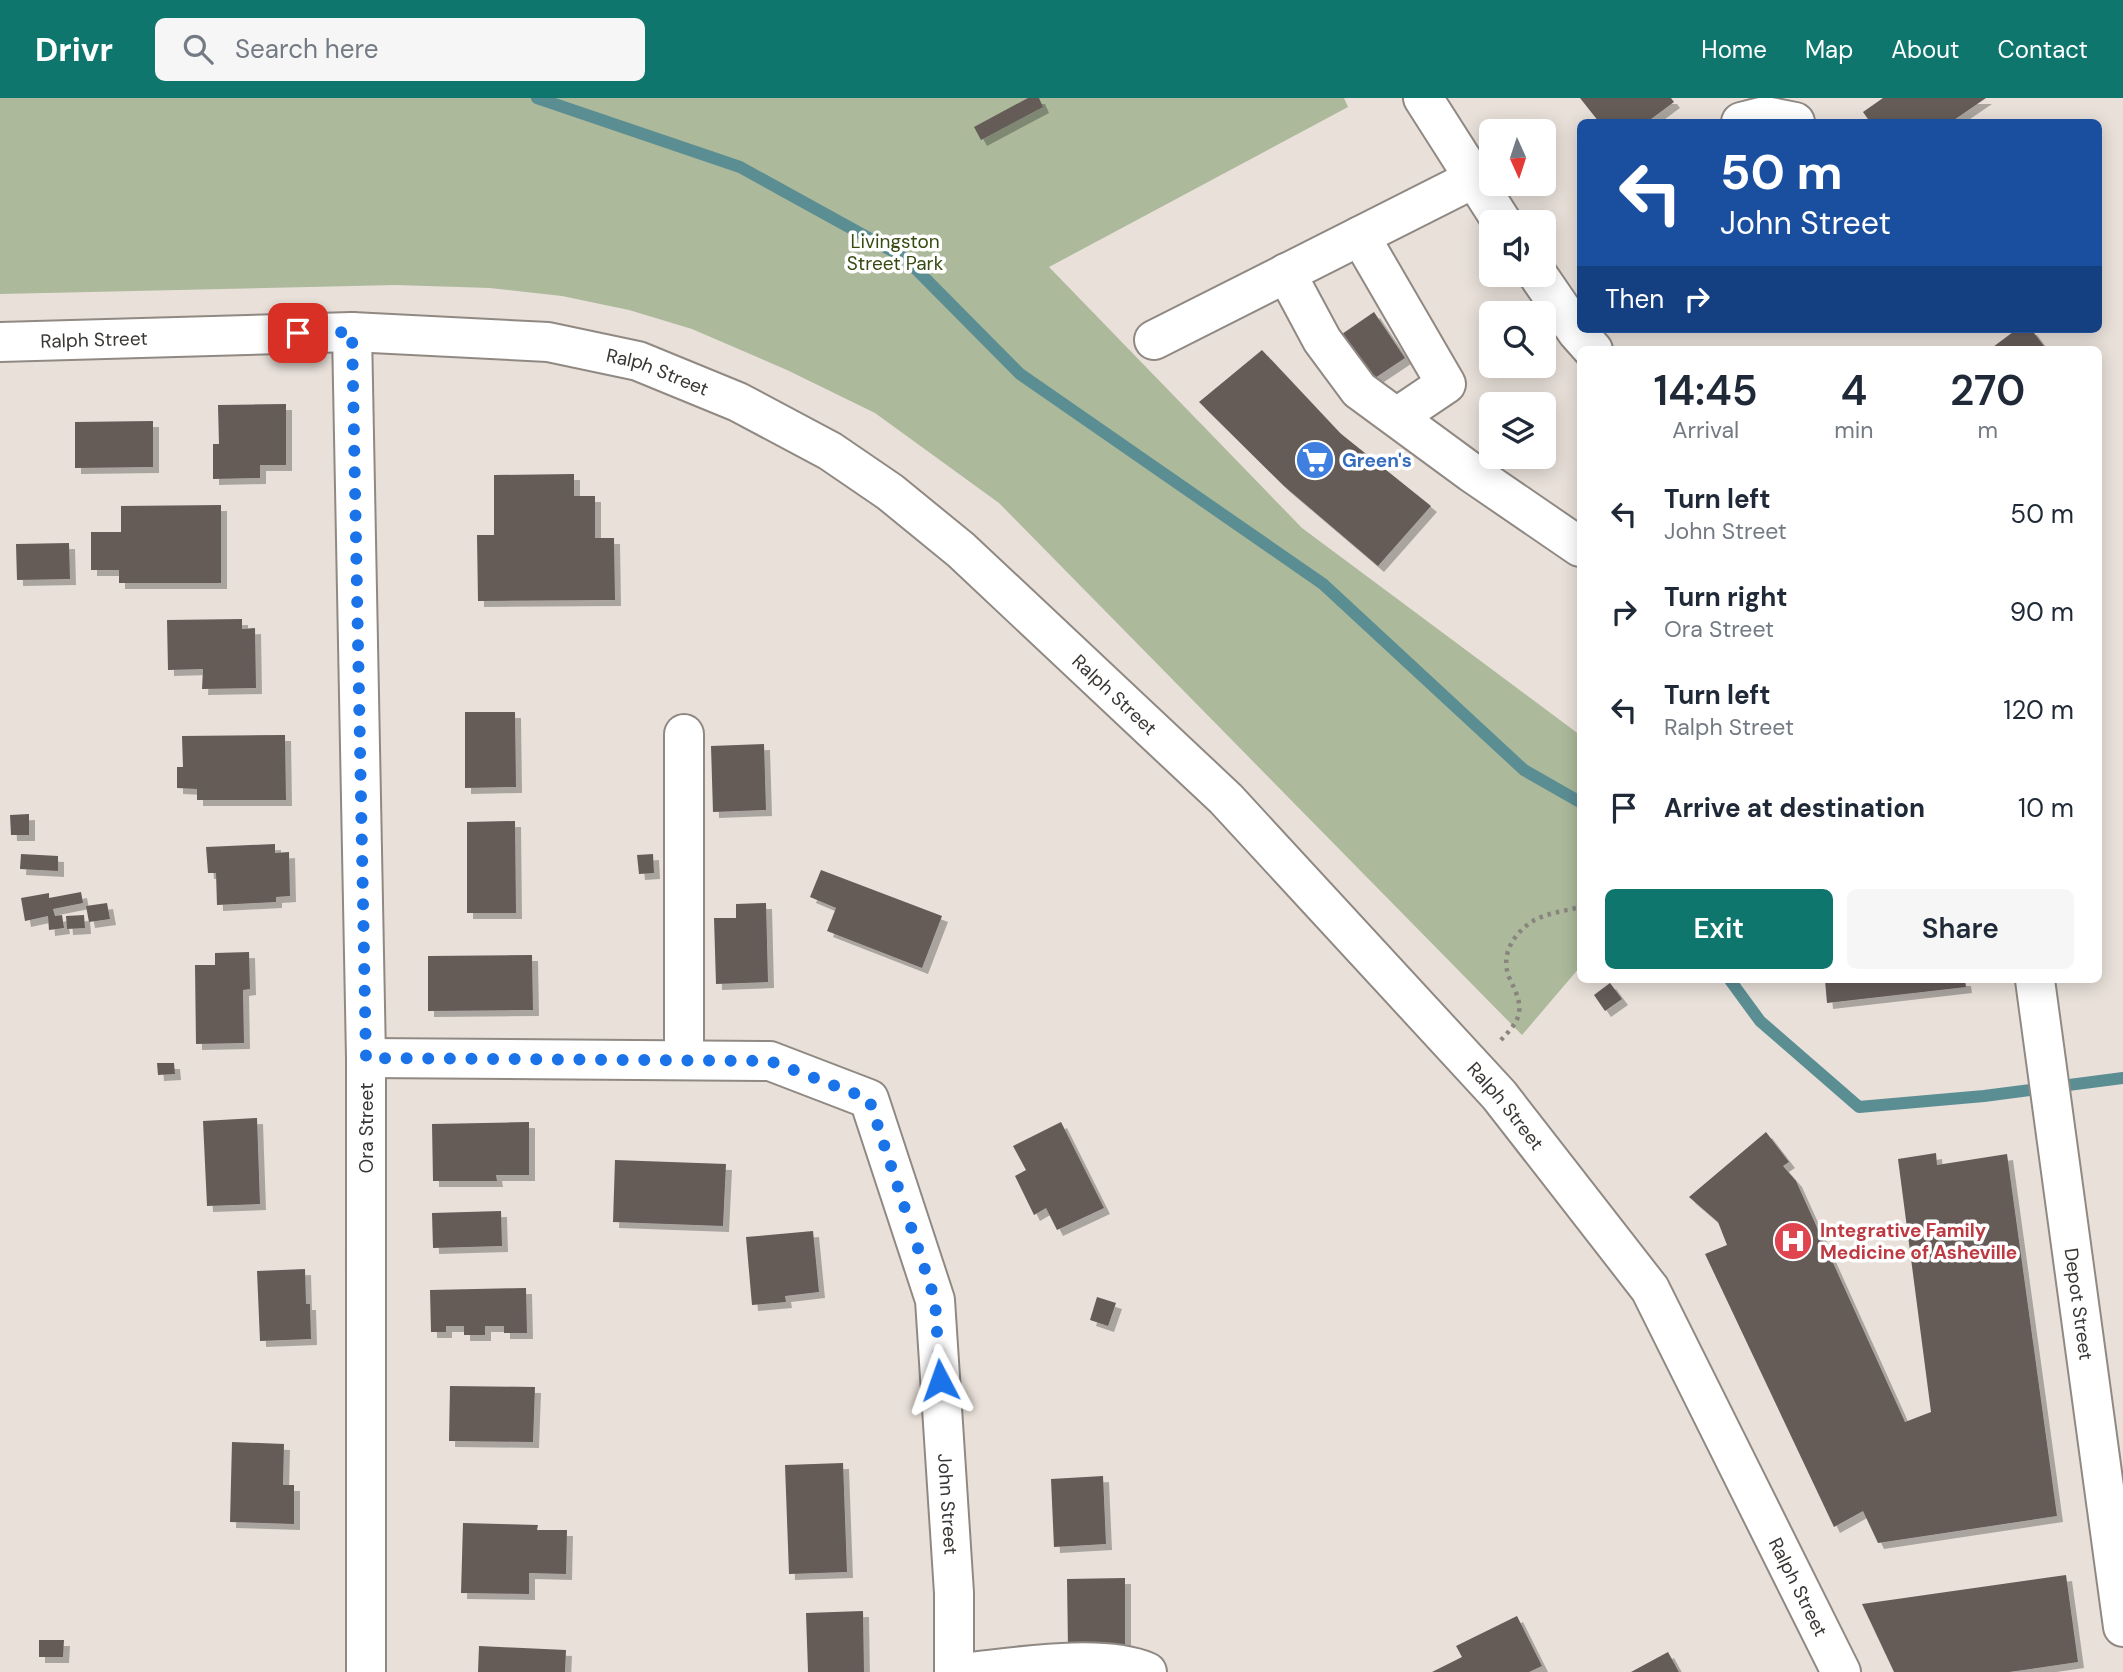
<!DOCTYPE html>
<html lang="en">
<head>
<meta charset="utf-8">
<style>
	body { margin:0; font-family:"DM Sans",sans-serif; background:#f6f6f7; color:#1f2937; height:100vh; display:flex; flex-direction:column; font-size:26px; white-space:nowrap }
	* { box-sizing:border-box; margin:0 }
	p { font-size:23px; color:#747a83 }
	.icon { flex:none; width:38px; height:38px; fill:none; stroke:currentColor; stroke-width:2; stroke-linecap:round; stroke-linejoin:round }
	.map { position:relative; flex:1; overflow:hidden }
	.panel { position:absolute; left:1577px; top:248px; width:525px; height:637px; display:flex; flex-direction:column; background:#fff; border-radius:10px; box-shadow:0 4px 18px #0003 }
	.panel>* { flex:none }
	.banner { position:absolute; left:1577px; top:21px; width:525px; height:214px; border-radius:10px; box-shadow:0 4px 18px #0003; background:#1a4fa0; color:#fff; overflow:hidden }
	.needle { width:46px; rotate:177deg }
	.buttons { position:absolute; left:1479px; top:21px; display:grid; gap:14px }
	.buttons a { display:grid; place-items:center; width:77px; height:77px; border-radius:10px; background:#fff; box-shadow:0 4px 18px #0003; font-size:35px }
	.pin { position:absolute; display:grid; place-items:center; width:60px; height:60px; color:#fff; margin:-30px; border-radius:14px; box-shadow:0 4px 10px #0006 }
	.me { position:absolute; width:77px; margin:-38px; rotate:356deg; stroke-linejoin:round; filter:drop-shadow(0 0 5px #0008) }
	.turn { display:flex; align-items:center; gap:24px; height:147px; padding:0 28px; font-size:32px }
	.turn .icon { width:91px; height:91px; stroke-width:2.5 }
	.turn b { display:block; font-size:49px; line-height:60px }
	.then { display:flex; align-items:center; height:66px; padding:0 28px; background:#0003; gap:14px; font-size:26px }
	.eta { display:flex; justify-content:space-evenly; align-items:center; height:119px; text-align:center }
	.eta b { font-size:42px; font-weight:600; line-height:49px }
	.primary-button { display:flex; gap:14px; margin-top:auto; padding:14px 28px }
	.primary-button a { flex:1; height:80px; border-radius:10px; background:#0f766e; color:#fff; font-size:28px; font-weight:600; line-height:80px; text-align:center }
	.primary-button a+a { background:#f6f6f7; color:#1f2937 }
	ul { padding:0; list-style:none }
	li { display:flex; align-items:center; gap:21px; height:98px; padding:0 28px }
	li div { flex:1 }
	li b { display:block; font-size:26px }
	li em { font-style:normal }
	header { display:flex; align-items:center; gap:42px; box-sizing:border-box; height:98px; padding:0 35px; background:#0f766e; color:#fff }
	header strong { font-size:33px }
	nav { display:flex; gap:38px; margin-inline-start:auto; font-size:24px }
	.search { width:490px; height:63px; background:#f6f6f7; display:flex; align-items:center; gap:18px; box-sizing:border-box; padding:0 24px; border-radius:10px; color:#747a83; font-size:26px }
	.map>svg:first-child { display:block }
	.green { fill:#acb99b }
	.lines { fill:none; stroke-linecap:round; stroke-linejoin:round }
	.stream { stroke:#5b8e93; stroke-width:12 }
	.building { fill:#655b59; filter:url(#shadow) }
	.minor-casing { stroke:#908983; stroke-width:42 }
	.path { stroke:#89847f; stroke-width:4.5; stroke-dasharray:3.5 5; stroke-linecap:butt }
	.minor { stroke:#fff; stroke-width:38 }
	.route { stroke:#1a73e8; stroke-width:12; stroke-dasharray:0 21.6 }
	.labels { text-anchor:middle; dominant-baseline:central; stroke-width:7; stroke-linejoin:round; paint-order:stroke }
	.park-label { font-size:19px; fill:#374a11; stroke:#fff }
	.street-label { font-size:19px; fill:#393634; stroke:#fff }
	.shop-label { font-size:19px; font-weight:bold; fill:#366cbe; stroke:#fff; text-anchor:start }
	.health-label { font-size:19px; font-weight:bold; fill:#be3a42; stroke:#fff; text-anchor:start }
</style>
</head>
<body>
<header>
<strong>Drivr</strong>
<div class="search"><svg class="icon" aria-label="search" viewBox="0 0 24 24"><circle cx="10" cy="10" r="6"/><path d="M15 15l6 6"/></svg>Search here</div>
<nav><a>Home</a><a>Map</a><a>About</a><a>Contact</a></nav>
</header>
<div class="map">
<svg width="2123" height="1574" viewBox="0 0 2123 1574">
	<defs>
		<filter id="shadow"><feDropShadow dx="6" dy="6" stdDeviation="0" flood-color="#0004"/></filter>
	</defs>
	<rect width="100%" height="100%" fill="#e8e0d9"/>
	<!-- green -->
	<polygon class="green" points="0,0 1344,0 1348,9 1049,169 1302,430 1580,637 1580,869 1522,937 999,405 875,315 787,272 692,231 629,212 562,198 490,190 396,187 0,196"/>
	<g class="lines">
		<!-- stream -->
		<g class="stream">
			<polyline points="537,0 740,69 905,160 1020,276 1323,486 1524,672 1580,704"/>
			<polyline points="1730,882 1760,923 1859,1009 1984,998 2123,980"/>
		</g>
	</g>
	<!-- building -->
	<g class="building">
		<polygon points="1028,0 1039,0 1043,9 981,42 974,29"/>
		<polygon points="1580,0 1671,0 1674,4 1647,24 1599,24"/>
		<polygon points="1883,0 1986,0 1951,24 1870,24 1863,14"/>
		<polygon points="1374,214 1405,260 1372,282 1342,236"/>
		<polygon points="2017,231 2031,231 2047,252 1989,252"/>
		<polygon points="1262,252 1340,335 1431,408 1378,468 1284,388 1199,304"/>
		<polygon points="286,306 286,367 260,367 260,380 213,381 213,346 219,346 218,307"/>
		<polygon points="153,323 153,369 75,370 75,324"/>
		<polygon points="574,376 574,398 595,398 595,440 614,440 615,502 478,503 477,437 494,437 494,377"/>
		<polygon points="221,407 221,485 119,485 119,472 91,472 91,434 121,434 121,408"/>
		<polygon points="69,445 70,481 17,482 16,446"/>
		<polygon points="242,521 242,531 255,530 256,590 202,591 203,571 168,572 167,522"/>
		<polygon points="465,614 515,614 516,689 465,690"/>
		<polygon points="285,637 286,702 197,702 197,691 177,690 177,669 183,669 182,638"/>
		<polygon points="764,646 766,712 713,714 711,648"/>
		<polygon points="29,716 29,737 11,737 10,717"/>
		<polygon points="515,723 516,815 467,815 467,724"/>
		<polygon points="275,746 275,755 289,754 290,798 276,799 276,804 217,807 216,775 208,775 206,749"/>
		<polygon points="21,756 58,758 58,773 20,771"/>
		<polygon points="653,756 654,775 639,776 637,757"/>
		<polygon points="821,772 942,818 922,870 827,833 836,810 810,799"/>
		<polygon points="81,794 83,805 53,811 55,818 62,817 64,830 49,832 48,818 25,823 21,800 49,795 49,800"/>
		<polygon points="107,805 110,821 89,824 86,808"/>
		<polygon points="766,805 768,884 716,886 714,820 736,820 736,806"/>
		<polygon points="84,817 85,830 67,831 66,818"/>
		<polygon points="249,854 250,891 243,892 244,945 196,946 195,867 215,867 215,855"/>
		<polygon points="532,857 533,912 428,913 428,858"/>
		<polygon points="1825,882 1965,882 1966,889 1827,905"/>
		<polygon points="1610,885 1622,901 1605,913 1594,897"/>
		<polygon points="157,965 174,965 175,976 158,977"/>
		<polygon points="257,1020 260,1106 207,1108 203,1023"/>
		<polygon points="529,1024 529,1077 496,1077 497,1083 433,1083 432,1026"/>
		<polygon points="1061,1024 1104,1110 1057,1132 1046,1110 1034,1117 1015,1078 1026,1072 1013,1048"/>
		<polygon points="1766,1034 1789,1064 1783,1068 1796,1083 1905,1324 1931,1314 1898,1061 1936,1055 1937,1067 2007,1056 2057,1418 1878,1445 1863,1413 1834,1429 1705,1156 1727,1147 1718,1124 1689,1099"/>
		<polygon points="615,1062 726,1066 723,1128 613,1124"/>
		<polygon points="501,1113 502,1148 433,1150 432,1115"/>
		<polygon points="813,1133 819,1194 785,1198 786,1204 752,1207 746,1139"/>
		<polygon points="305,1171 306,1206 310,1206 311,1241 260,1243 257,1173"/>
		<polygon points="526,1190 527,1235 504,1235 504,1228 485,1228 485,1237 464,1237 464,1228 446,1228 446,1234 431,1234 430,1192"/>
		<polygon points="1097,1199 1116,1205 1108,1228 1090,1222"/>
		<polygon points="450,1288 535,1289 533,1344 449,1343"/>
		<polygon points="232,1344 284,1346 283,1387 294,1387 294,1426 230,1424"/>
		<polygon points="843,1365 847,1474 789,1476 785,1367"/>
		<polygon points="1103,1378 1106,1446 1054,1449 1051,1381"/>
		<polygon points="463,1425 538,1427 537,1432 567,1432 566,1476 529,1475 529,1496 461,1495"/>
		<polygon points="2066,1477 2078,1564 2009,1574 1894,1574 1862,1506"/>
		<polygon points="1125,1480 1125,1550 1068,1550 1067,1481"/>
		<polygon points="863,1513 864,1574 808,1574 806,1515"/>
		<polygon points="1517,1518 1542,1568 1529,1574 1432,1574 1462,1559 1456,1548"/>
		<polygon points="39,1542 64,1542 63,1559 39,1559"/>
		<polygon points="479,1548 566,1552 565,1574 478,1574"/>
		<polygon points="1668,1554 1679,1574 1631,1574"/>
	</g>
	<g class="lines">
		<!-- minor casing -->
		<g class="minor-casing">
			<g id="minor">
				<polyline points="1423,0 1502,124"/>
				<polyline points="1741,24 1765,18 1795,24"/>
				<polyline points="1360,138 1446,286 1397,319"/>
				<polyline points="1286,175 1322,242 1359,292 1472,375 1580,449"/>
				<polyline points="1538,177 1577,234 1593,252"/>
				<polyline points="352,234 366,960 366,1574"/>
				<polyline points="1154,242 1473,81"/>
				<path id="s1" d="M 0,244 L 352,234 L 548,244 L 638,263 L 738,304 L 830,353 L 890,394 L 961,452 L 1226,701 L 1499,997 L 1650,1191 L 1841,1574"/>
				<path id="s2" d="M 2035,882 L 2123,1529"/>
				<path id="s3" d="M 366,960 L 770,963 L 869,1001 L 935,1202 L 954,1495 L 954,1574"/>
				<polyline points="684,962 684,636"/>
				<path d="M 969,1574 C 1017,1569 1103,1555 1147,1574"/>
			</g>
		</g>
		<!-- path -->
		<path class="path" d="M 1501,942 C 1508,934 1517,926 1519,915 C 1521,901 1514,891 1509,879 C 1500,856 1514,835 1533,823 C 1546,815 1565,813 1580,809"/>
		<!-- minor -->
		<use href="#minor" class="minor"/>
	</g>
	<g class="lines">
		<!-- route -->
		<polyline class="route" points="298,235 352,234 366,960 770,963 869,1001 935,1202 940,1282"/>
	</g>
	<!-- icons -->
	<defs>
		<g id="supermarket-disc" transform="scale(2.0125)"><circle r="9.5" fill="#3f7fe0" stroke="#fff"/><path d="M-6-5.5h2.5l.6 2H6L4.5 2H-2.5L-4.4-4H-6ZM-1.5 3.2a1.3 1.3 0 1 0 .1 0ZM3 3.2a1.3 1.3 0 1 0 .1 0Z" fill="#fff"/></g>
		<g id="hospital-disc" transform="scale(2.0125)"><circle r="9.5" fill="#e0444e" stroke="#fff"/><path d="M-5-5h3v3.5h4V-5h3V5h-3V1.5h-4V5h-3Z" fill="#fff"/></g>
	</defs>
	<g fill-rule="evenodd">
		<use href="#supermarket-disc" x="1315" y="362"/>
		<use href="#hospital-disc" x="1793" y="1143"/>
	</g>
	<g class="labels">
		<!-- park labels -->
		<g class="park-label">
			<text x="895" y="143">Livingston<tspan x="895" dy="22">Street Park</tspan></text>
		</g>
		<!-- street labels -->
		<g class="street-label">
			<text stroke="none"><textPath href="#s1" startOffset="94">Ralph Street</textPath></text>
			<text stroke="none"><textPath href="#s1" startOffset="662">Ralph Street</textPath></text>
			<text stroke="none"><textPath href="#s1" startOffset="1228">Ralph Street</textPath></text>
			<text stroke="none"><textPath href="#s1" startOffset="1796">Ralph Street</textPath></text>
			<text transform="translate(366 1030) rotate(-90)">Ora Street</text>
			<text stroke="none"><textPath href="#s2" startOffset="327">Depot Street</textPath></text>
			<text stroke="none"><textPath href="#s3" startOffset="926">John Street</textPath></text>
			<text stroke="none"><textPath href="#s1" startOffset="2362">Ralph Street</textPath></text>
		</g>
		<!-- shop labels -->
		<g class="shop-label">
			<text x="1342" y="362">Green's</text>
		</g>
		<!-- health labels -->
		<g class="health-label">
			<text x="1820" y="1132">Integrative Family<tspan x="1820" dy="22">Medicine of Asheville</tspan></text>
		</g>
	</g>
</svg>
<div class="buttons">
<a><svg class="needle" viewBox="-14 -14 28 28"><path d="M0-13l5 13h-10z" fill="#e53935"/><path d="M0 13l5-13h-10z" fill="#747a83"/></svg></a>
<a><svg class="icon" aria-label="sound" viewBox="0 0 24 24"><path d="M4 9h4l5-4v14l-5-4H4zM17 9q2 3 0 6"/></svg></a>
<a><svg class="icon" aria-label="search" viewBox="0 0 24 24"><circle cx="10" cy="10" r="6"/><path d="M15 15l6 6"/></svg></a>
<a><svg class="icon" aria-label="layers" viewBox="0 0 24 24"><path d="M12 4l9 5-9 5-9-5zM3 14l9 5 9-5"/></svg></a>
</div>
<div class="pin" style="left:298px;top:235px;background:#d93025"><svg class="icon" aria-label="arrive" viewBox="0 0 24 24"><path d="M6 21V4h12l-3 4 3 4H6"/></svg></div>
<svg class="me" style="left:940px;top:1282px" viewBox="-20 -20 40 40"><path d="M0-17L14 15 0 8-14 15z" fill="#1a73e8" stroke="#fff" stroke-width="4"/></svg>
<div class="banner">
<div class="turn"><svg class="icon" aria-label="left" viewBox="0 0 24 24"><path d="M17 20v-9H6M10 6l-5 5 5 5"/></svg><div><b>50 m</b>John Street</div></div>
<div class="then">Then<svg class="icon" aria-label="right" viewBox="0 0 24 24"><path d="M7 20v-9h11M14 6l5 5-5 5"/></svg></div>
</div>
<section class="panel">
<div class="eta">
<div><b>14:45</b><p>Arrival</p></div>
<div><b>4</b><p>min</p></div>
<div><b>270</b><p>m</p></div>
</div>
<ul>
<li><svg class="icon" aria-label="left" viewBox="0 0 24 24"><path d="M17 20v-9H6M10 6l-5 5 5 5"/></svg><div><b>Turn left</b><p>John Street</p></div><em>50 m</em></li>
<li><svg class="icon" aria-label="right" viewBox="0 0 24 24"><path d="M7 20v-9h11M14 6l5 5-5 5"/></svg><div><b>Turn right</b><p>Ora Street</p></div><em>90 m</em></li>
<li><svg class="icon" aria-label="left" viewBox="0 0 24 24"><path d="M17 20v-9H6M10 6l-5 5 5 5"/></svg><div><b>Turn left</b><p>Ralph Street</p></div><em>120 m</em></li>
<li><svg class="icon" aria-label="arrive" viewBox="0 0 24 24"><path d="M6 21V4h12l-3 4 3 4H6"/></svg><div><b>Arrive at destination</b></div><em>10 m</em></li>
</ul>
<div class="primary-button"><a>Exit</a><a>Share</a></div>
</section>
</div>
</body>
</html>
